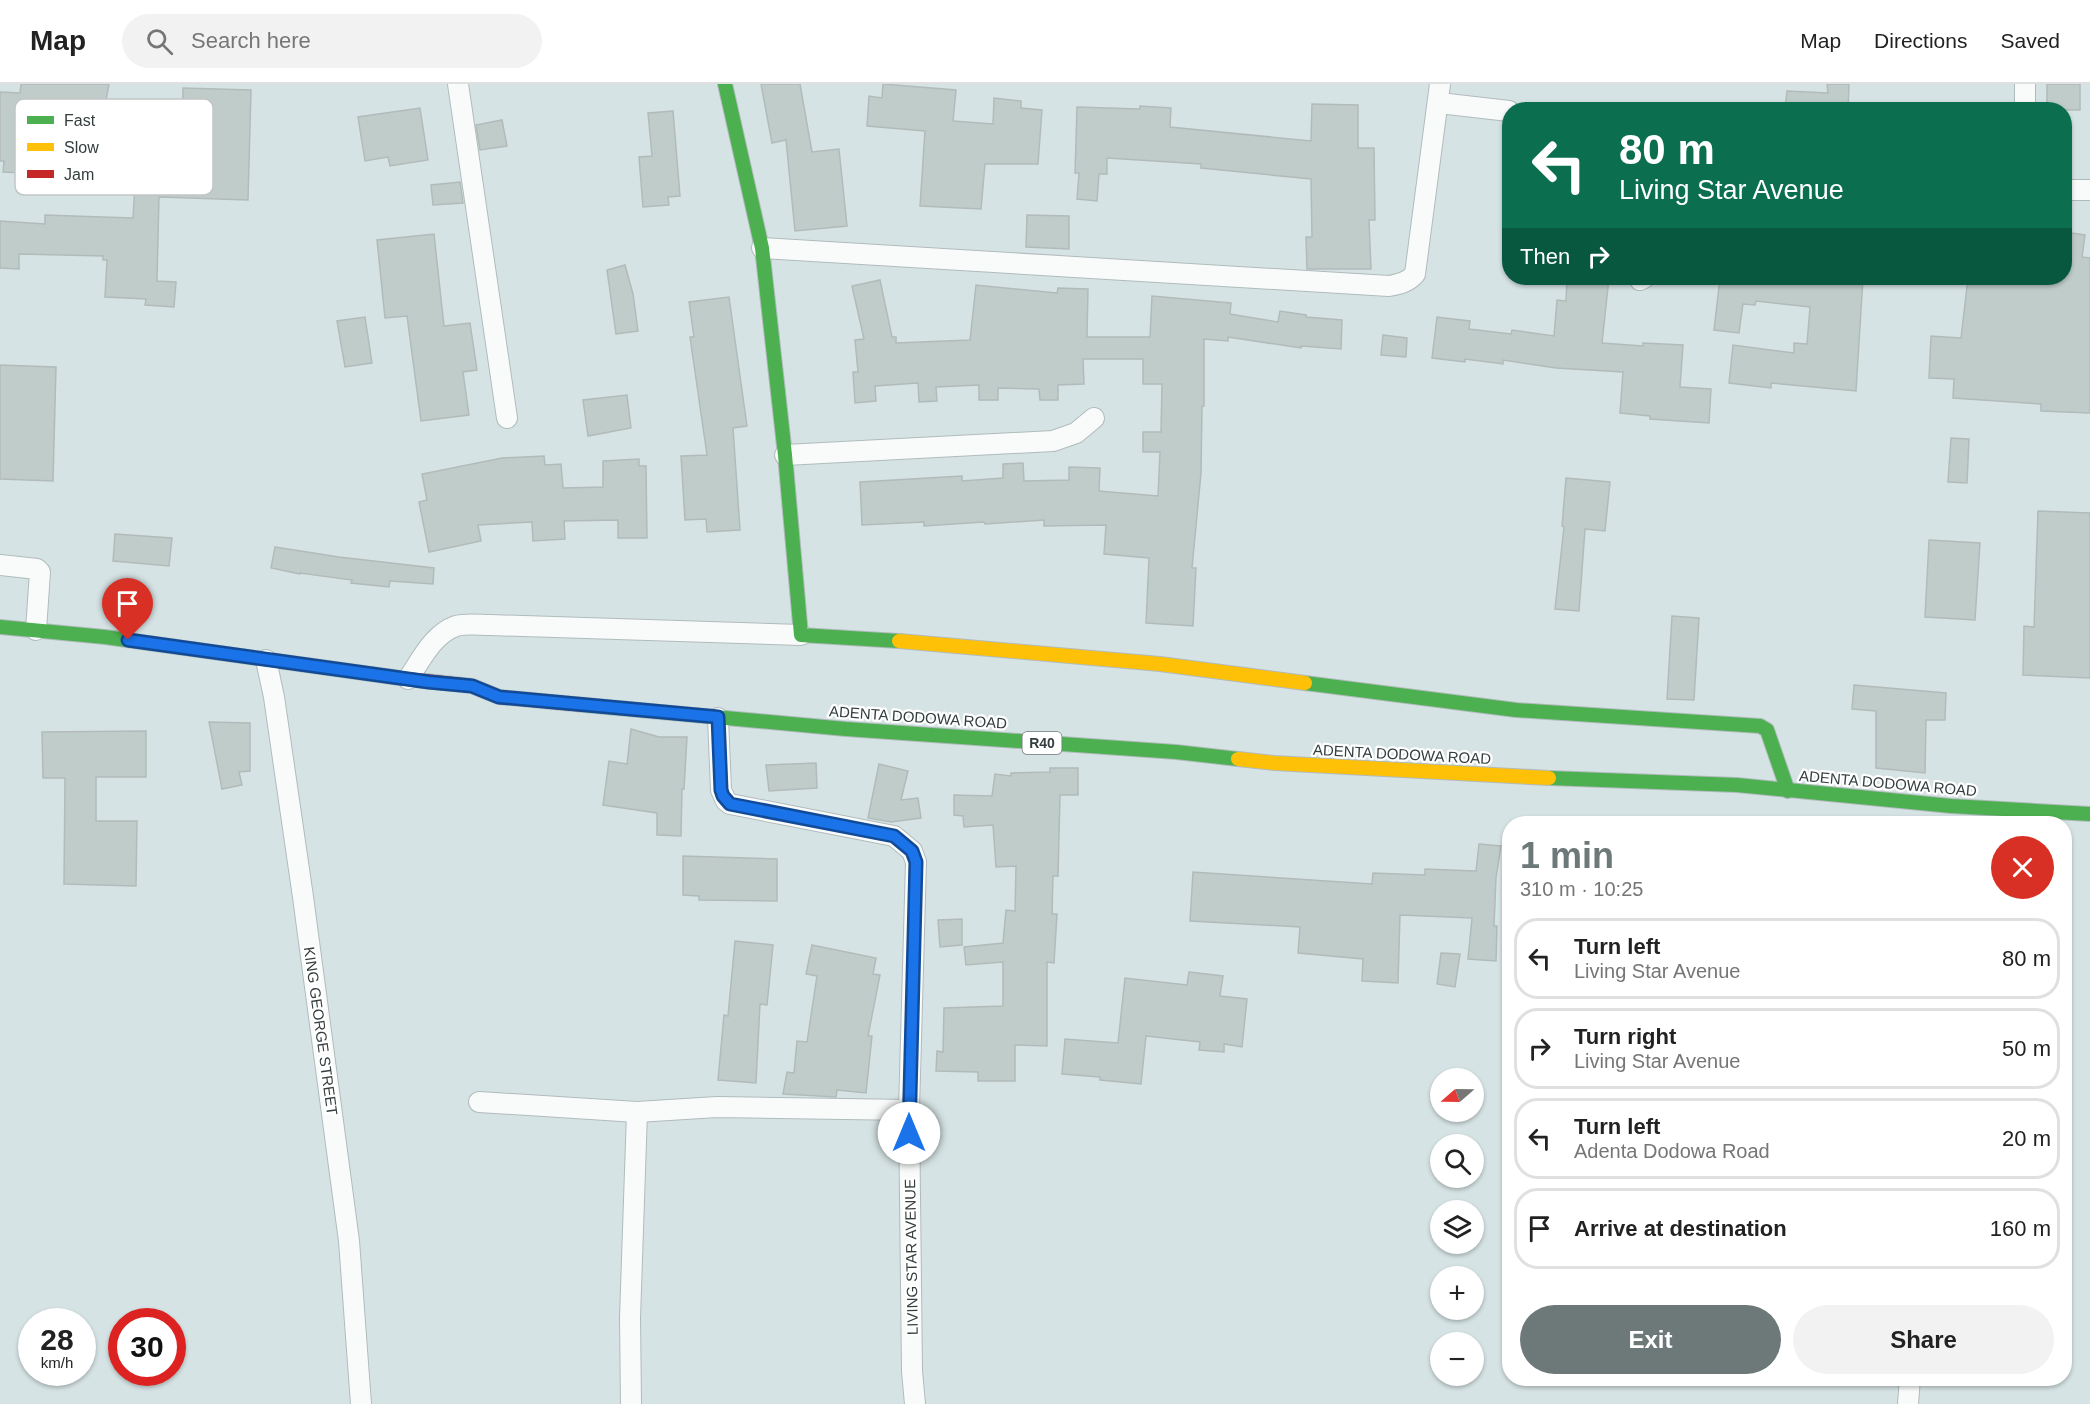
<!DOCTYPE html>
<html lang="en">
<head>
<meta charset="utf-8">
<style>
	body { margin:0; font-family:Arial,sans-serif; background:#f2f2f2; color:#222; height:100vh; display:flex; flex-direction:column; font-size:22px; white-space:nowrap }
	* { box-sizing:border-box; margin:0 }
	p { font-size:20px; color:#767676 }
	.icon { flex:none; width:33px; height:33px; fill:none; stroke:currentColor; stroke-width:2; stroke-linecap:round; stroke-linejoin:round }
	.map { position:relative; flex:1; overflow:hidden }
	.sheet { position:absolute; left:1502px; top:732px; width:570px; height:570px; display:flex; flex-direction:column; background:#fff; border-radius:24px; box-shadow:0 2px 4px #0004 }
	.sheet>* { flex:none }
	.top-card { position:absolute; left:1502px; top:18px; width:570px; height:183px; border-radius:24px; box-shadow:0 2px 4px #0004; background:#0b6e4f; color:#fff; overflow:hidden }
	.needle { width:39px; rotate:250deg }
	.controls { position:absolute; left:1430px; top:984px; display:grid; gap:12px }
	.controls a { display:grid; place-items:center; width:54px; height:54px; border-radius:50%; background:#fff; box-shadow:0 2px 4px #0004; font-size:30px }
	.speed { position:absolute; left:18px; top:1224px; display:flex; gap:12px; font-size:30px; font-weight:700; text-align:center }
	.speed>* { display:grid; place-content:center; width:78px; height:78px; border-radius:50%; background:#fff; box-shadow:0 2px 4px #0004; line-height:1 }
	.speed small { font-size:15px; font-weight:400 }
	.speed .limit { border:9px solid #d22; background:#fff; color:#111 }
	.pin { position:absolute; display:grid; place-items:center; width:51px; height:51px; color:#fff; margin:-62px -26px; border-radius:50% 50% 50% 0; rotate:-45deg; box-shadow:0 0 6px #0007 }
	.pin .icon { rotate:45deg }
	.me { position:absolute; width:66px; margin:-33px; rotate:0deg; stroke-linejoin:round; filter:drop-shadow(0 0 4px #0008) }
	.turn { display:flex; align-items:center; gap:21px; height:126px; padding:0 18px; font-size:27px }
	.turn .icon { width:78px; height:78px; stroke-width:2.5 }
	.turn b { display:block; font-size:42px; line-height:51px }
	.then { display:flex; align-items:center; height:57px; padding:0 18px; background:#0003; gap:12px; font-size:22px }
	.round { display:grid; place-items:center; flex:none; width:63px; height:63px; border-radius:32px; background:#f2f2f2 }
	.headline { display:flex; align-items:center; justify-content:space-between; height:102px; padding:0 18px }
	h1 { font-size:36px; font-weight:700; line-height:45px; color:#6d7878 }
	.button { display:flex; gap:12px; margin-top:auto; padding:12px 18px }
	.button a { flex:1; height:69px; border-radius:36px; background:#6d7878; color:#fff; font-size:24px; font-weight:700; line-height:69px; text-align:center }
	.button a+a { background:#f2f2f2; color:#222 }
	ul { padding:0; list-style:none }
	li { display:flex; align-items:center; gap:18px; height:81px; margin:0 12px 9px; padding:0 6px; border:3px solid #e0e0e0; border-radius:24px }
	li div { flex:1 }
	li b { display:block; font-size:22px }
	li em { font-style:normal }
	header { display:flex; align-items:center; gap:36px; box-sizing:border-box; height:84px; padding:0 30px; background:#fff; border-bottom:2px solid #e0e0e0 }
	header strong { font-size:28px }
	nav { display:flex; gap:33px; margin-inline-start:auto; font-size:21px }
	.search { width:420px; height:54px; background:#f2f2f2; display:flex; align-items:center; gap:15px; box-sizing:border-box; padding:0 21px; border-radius:33px; color:#767676; font-size:22px }
	.map>svg:first-child { display:block }
	.building { fill:#bfccc9; stroke:#b2bbba; stroke-width:1.5 }
	.lines { fill:none; stroke-linecap:round; stroke-linejoin:round }
	.street-casing { stroke:#b1bbbc; stroke-width:22 }
	.fast-casing { stroke:#b1bbbc; stroke-width:16 }
	.slow-casing { stroke:#b1bbbc; stroke-width:16 }
	.jam-casing { stroke:#b1bbbc; stroke-width:16 }
	.street { stroke:#f9fbfb; stroke-width:20 }
	.fast { stroke:#4caf50; stroke-width:14 }
	.slow { stroke:#ffc107; stroke-width:14 }
	.jam { stroke:#c62828; stroke-width:14 }
	.route-casing { stroke:#114b97; stroke-width:15 }
	.route { stroke:#1a73e8; stroke-width:10 }
	.labels { text-anchor:middle; dominant-baseline:central; stroke-width:4.5; stroke-linejoin:round; paint-order:stroke }
	.shield { fill:#fff; stroke:#717878; stroke-width:1.5 }
	.shield-label { font-size:14px; font-weight:bold; fill:#343e3e }
	.street-label { font-size:15px; fill:#343e3e; stroke:#fff }
	.key { fill:#fff; stroke:#c2c5c5; stroke-width:1.5 }
	.key-label { font-size:16px; fill:#343e3e }
</style>
</head>
<body>
<header>
<strong>Map</strong>
<div class="search"><svg class="icon" aria-label="search" viewBox="0 0 24 24"><circle cx="10" cy="10" r="6"/><path d="M15 15l6 6"/></svg>Search here</div>
<nav><a>Map</a><a>Directions</a><a>Saved</a></nav>
</header>
<div class="map">
<svg width="2090" height="1320" viewBox="0 0 2090 1320">
	<rect width="100%" height="100%" fill="#d6e3e4"/>
	<!-- building -->
	<g class="building">
		<polygon points="21,0 109,0 104,27 128,30 125,56 182,54 183,4 251,6 248,116 159,113 157,197 176,198 174,223 145,221 146,215 105,213 107,176 103,176 103,172 19,170 19,185 0,184 0,137 45,140 45,131 133,134 136,84 43,72 43,84 23,83 23,89 3,88 4,77 0,77 0,8 20,9"/>
		<polygon points="761,0 800,0 812,68 839,65 847,142 795,147 786,56 772,59"/>
		<polygon points="883,0 956,6 953,37 993,40 994,14 1021,17 1021,24 1042,26 1038,80 985,80 981,125 920,122 925,47 867,42 869,12 882,14"/>
		<polygon points="1827,0 1849,0 1848,26 1785,26 1787,7 1828,9"/>
		<rect x="2047" y="0" width="33" height="26"/>
		<polygon points="1312,20 1358,21 1358,64 1374,64 1375,136 1369,136 1371,185 1307,185 1306,153 1312,153 1311,95 1201,84 1201,80 1107,74 1107,90 1099,90 1097,117 1077,115 1079,89 1075,89 1077,23 1140,25 1140,22 1171,24 1170,43 1311,57"/>
		<polygon points="420,24 428,76 390,82 388,73 365,77 358,33"/>
		<polygon points="673,27 680,112 668,113 669,121 643,123 639,73 652,72 648,29"/>
		<polygon points="502,36 507,62 480,66 476,41"/>
		<polygon points="460,98 463,119 433,121 431,101"/>
		<polygon points="1027,131 1069,132 1069,165 1026,163"/>
		<polygon points="2064,148 2085,151 2082,173 2090,174 2090,329 2041,327 2041,320 1953,314 1954,295 1929,294 1931,252 1961,254 1968,194 2064,194"/>
		<polygon points="434,150 444,242 470,239 477,286 463,288 469,331 421,337 407,232 385,234 377,156"/>
		<polygon points="625,181 633,210 638,247 616,250 607,186"/>
		<polygon points="1567,194 1609,194 1602,259 1643,262 1643,259 1683,261 1680,303 1711,305 1709,339 1650,335 1650,332 1620,329 1623,288 1556,284 1503,276 1503,280 1465,275 1465,278 1432,274 1437,233 1470,237 1469,245 1511,250 1512,246 1554,252 1557,216 1566,217"/>
		<polygon points="1720,194 1863,194 1856,307 1771,299 1771,304 1729,299 1733,261 1794,269 1794,259 1807,260 1810,223 1756,217 1755,221 1743,220 1739,249 1714,246"/>
		<polygon points="880,196 892,253 896,253 896,259 970,256 976,201 1057,209 1058,204 1088,205 1087,253 1150,253 1152,212 1231,219 1230,230 1278,238 1280,227 1306,231 1306,233 1342,236 1341,265 1301,262 1301,264 1228,253 1228,257 1204,255 1204,322 1202,322 1201,389 1192,484 1196,484 1193,542 1146,539 1149,474 1104,470 1106,441 1044,442 1044,436 985,440 984,438 924,442 924,438 862,441 860,398 962,392 962,397 1003,394 1003,380 1023,379 1024,397 1069,396 1069,383 1100,384 1099,407 1158,412 1160,368 1143,368 1143,348 1161,348 1162,300 1143,300 1143,275 1083,275 1084,300 1058,301 1058,316 1040,316 1039,305 998,304 998,316 979,316 979,301 936,303 937,317 919,318 918,299 875,302 876,317 855,319 853,288 858,288 855,256 864,255 852,202"/>
		<polygon points="729,213 747,342 733,344 740,446 707,448 706,435 685,436 681,372 707,371 690,253 694,253 689,218"/>
		<polygon points="365,233 372,279 345,283 337,237"/>
		<polygon points="1383,251 1407,254 1406,273 1381,271"/>
		<polygon points="0,281 56,283 53,397 0,395"/>
		<polygon points="627,311 631,344 588,352 583,316"/>
		<polygon points="1951,354 1969,355 1967,399 1948,398"/>
		<polygon points="544,372 545,381 561,380 563,404 603,403 603,377 639,375 639,382 646,382 647,454 618,454 618,436 564,437 565,455 533,457 532,438 478,441 481,457 429,468 419,418 427,416 422,390 502,374"/>
		<polygon points="1566,394 1610,398 1605,447 1585,445 1579,527 1555,525 1564,443 1562,442"/>
		<polygon points="2038,427 2090,429 2090,594 2023,591 2024,542 2034,543"/>
		<polygon points="115,450 172,454 169,482 113,477"/>
		<polygon points="1929,456 1980,459 1975,536 1925,533"/>
		<polygon points="275,463 339,473 434,484 433,500 390,497 389,503 351,499 352,496 300,489 300,490 271,484"/>
		<polygon points="1672,532 1699,534 1694,616 1667,615"/>
		<polygon points="1854,601 1946,609 1945,636 1926,636 1925,689 1876,684 1876,627 1852,625"/>
		<polygon points="209,638 250,639 250,687 239,688 242,701 222,705"/>
		<polygon points="631,645 659,653 687,653 684,705 682,705 681,752 657,751 657,729 603,721 609,677 627,680"/>
		<polygon points="146,647 146,693 96,693 96,737 137,737 136,802 64,800 65,694 43,694 42,648"/>
		<polygon points="816,679 817,704 769,707 766,681"/>
		<polygon points="879,680 908,687 901,716 918,714 921,734 891,738 868,734"/>
		<polygon points="1050,684 1078,684 1078,711 1060,711 1058,792 1053,792 1052,830 1057,830 1054,879 1047,878 1047,962 1015,961 1015,997 978,997 978,988 936,987 937,967 943,968 944,924 1003,922 1003,878 966,881 964,863 1003,859 1006,826 1015,827 1016,782 996,783 993,741 964,743 963,732 954,731 954,711 992,712 995,690 1011,692 1011,689 1050,688"/>
		<polygon points="1479,760 1501,762 1496,794 1494,842 1497,842 1496,877 1468,875 1472,834 1400,831 1398,899 1362,897 1363,875 1298,869 1300,843 1190,837 1193,788 1372,800 1373,789 1425,791 1425,785 1476,787"/>
		<polygon points="683,772 777,775 777,817 699,816 699,812 683,811"/>
		<polygon points="962,835 962,861 940,863 938,836"/>
		<polygon points="735,857 773,861 767,921 760,920 756,999 718,996 724,931 728,932"/>
		<polygon points="812,861 876,874 873,890 880,891 868,952 872,952 866,1009 837,1006 836,1013 783,1010 787,988 794,989 797,957 807,958 817,892 806,890"/>
		<polygon points="1441,869 1460,870 1455,903 1437,900"/>
		<polygon points="1189,888 1223,892 1220,912 1247,915 1242,963 1224,960 1224,968 1199,966 1200,958 1146,952 1141,1000 1100,996 1100,993 1062,990 1065,955 1118,959 1125,894 1187,901"/>
	</g>
	<g class="lines">
		<!-- street casing -->
		<g class="street-casing">
			<g id="street">
				<polyline points="458,0 507,334"/>
				<polyline points="1439,19 1509,27"/>
				<polyline points="2025,26 2025,0"/>
				<polyline points="2064,106 2090,106"/>
				<path d="M 762,164 L 1389,202 C 1400,200 1408,198 1415,190 L 1440,0"/>
				<polyline points="1640,196 1644,194"/>
				<polyline points="785,371 1053,357 1076,349 1094,334"/>
				<polyline points="0,481 37,485 40,488 36,546"/>
				<polyline points="266,576 274,613 303,813 349,1157 361,1320"/>
				<path d="M 408,595 C 421,576 433,550 456,542 C 466,539 480,541 490,541 L 801,551"/>
				<polyline points="718,634 721,706 726,717 730,720 894,752 912,767 916,778 909,1026 912,1287 915,1320"/>
				<polyline points="479,1018 637,1028 717,1023 909,1026"/>
				<polyline points="631,1320 630,1234 637,1028"/>
				<polyline points="1908,1320 1910,1294"/>
			</g>
		</g>
		<!-- fast casing -->
		<g class="fast-casing">
			<g id="fast">
				<polyline points="725,0 762,164 785,371 801,551 899,557"/>
				<polyline points="0,543 105,553 407,595"/>
				<polyline points="1305,599 1516,626 1760,642 1767,646 1788,707"/>
				<polyline points="585,621 846,645 1176,668 1238,675"/>
				<polyline points="1549,694 1737,701 1951,722 2090,730"/>
			</g>
		</g>
		<!-- slow casing -->
		<g class="slow-casing">
			<g id="slow">
				<polyline points="899,557 1160,580 1305,599"/>
				<polyline points="1238,675 1274,679 1549,694"/>
			</g>
		</g>
		<!-- jam casing -->
		<g class="jam-casing">
			<polyline id="jam" points="407,595 472,602 499,613 585,621"/>
		</g>
		<!-- street -->
		<use href="#street" class="street"/>
		<!-- fast -->
		<use href="#fast" class="fast"/>
		<!-- slow -->
		<use href="#slow" class="slow"/>
		<!-- jam -->
		<use href="#jam" class="jam"/>
	</g>
	<g class="lines">
		<!-- route casing -->
		<g class="route-casing">
			<polyline id="route" points="128,556 429,598 472,602 499,613 718,633 721,706 723,712 730,720 894,752 912,767 916,778 909,1049"/>
		</g>
		<!-- route -->
		<use href="#route" class="route"/>
	</g>
	<g class="labels">
		<!-- shield labels -->
		<rect class="shield" x="1022.5" y="648" width="39" height="22" rx="4.5"/>
		<g class="shield-label">
			<text x="1042" y="659">R40</text>
		</g>
		<!-- street labels -->
		<g class="street-label">
			<text transform="translate(918 633) rotate(4)">ADENTA DODOWA ROAD</text>
			<text transform="translate(1402 670) rotate(3)">ADENTA DODOWA ROAD</text>
			<text transform="translate(1888 699) rotate(5)">ADENTA DODOWA ROAD</text>
			<text transform="translate(321 947) rotate(82)">KING GEORGE STREET</text>
			<text transform="translate(911 1173) rotate(-91)">LIVING STAR AVENUE</text>
		</g>
	</g>
	<!-- legend -->
	<rect x="15" y="15" width="198" height="96" rx="9" class="key"/>
	<rect x="27" y="32" width="27" height="8" fill="#4caf50"/>
	<rect x="27" y="59" width="27" height="8" fill="#ffc107"/>
	<rect x="27" y="86" width="27" height="8" fill="#c62828"/>
	<g class="key-label">
		<text x="64" y="42">Fast</text>
		<text x="64" y="69">Slow</text>
		<text x="64" y="96">Jam</text>
	</g>
</svg>
<div class="controls">
<a><svg class="needle" viewBox="-14 -14 28 28"><path d="M0-13l5 13h-10z" fill="#e53935"/><path d="M0 13l5-13h-10z" fill="#767676"/></svg></a>
<a><svg class="icon" aria-label="search" viewBox="0 0 24 24"><circle cx="10" cy="10" r="6"/><path d="M15 15l6 6"/></svg></a>
<a><svg class="icon" aria-label="layers" viewBox="0 0 24 24"><path d="M12 4l9 5-9 5-9-5zM3 14l9 5 9-5"/></svg></a>
<a>+</a>
<a>−</a>
</div>
<div class="speed"><div>28<small>km/h</small></div><div class="limit">30</div></div>
<div class="pin" style="left:128px;top:556px;background:#d93025"><svg class="icon" aria-label="arrive" viewBox="0 0 24 24"><path d="M6 21V4h12l-3 4 3 4H6"/></svg></div>
<svg class="me" style="left:909px;top:1049px" viewBox="-20 -20 40 40"><circle r="19" fill="#fff"/><path d="M0-13L10 11 0 6-10 11z" fill="#1a73e8"/></svg>
<div class="top-card">
<div class="turn"><svg class="icon" aria-label="left" viewBox="0 0 24 24"><path d="M17 20v-9H6M10 6l-5 5 5 5"/></svg><div><b>80 m</b>Living Star Avenue</div></div>
<div class="then">Then<svg class="icon" aria-label="right" viewBox="0 0 24 24"><path d="M7 20v-9h11M14 6l5 5-5 5"/></svg></div>
</div>
<section class="sheet">
<div class="headline"><div><h1>1 min</h1><p>310 m · 10:25</p></div><a class="round" style="background:#d93025;color:#fff"><svg class="icon" aria-label="close" viewBox="0 0 24 24"><path d="M6 6l12 12M18 6L6 18"/></svg></a></div>
<ul>
<li><svg class="icon" aria-label="left" viewBox="0 0 24 24"><path d="M17 20v-9H6M10 6l-5 5 5 5"/></svg><div><b>Turn left</b><p>Living Star Avenue</p></div><em>80 m</em></li>
<li><svg class="icon" aria-label="right" viewBox="0 0 24 24"><path d="M7 20v-9h11M14 6l5 5-5 5"/></svg><div><b>Turn right</b><p>Living Star Avenue</p></div><em>50 m</em></li>
<li><svg class="icon" aria-label="left" viewBox="0 0 24 24"><path d="M17 20v-9H6M10 6l-5 5 5 5"/></svg><div><b>Turn left</b><p>Adenta Dodowa Road</p></div><em>20 m</em></li>
<li><svg class="icon" aria-label="arrive" viewBox="0 0 24 24"><path d="M6 21V4h12l-3 4 3 4H6"/></svg><div><b>Arrive at destination</b></div><em>160 m</em></li>
</ul>
<div class="button"><a>Exit</a><a>Share</a></div>
</section>
</div>
</body>
</html>
